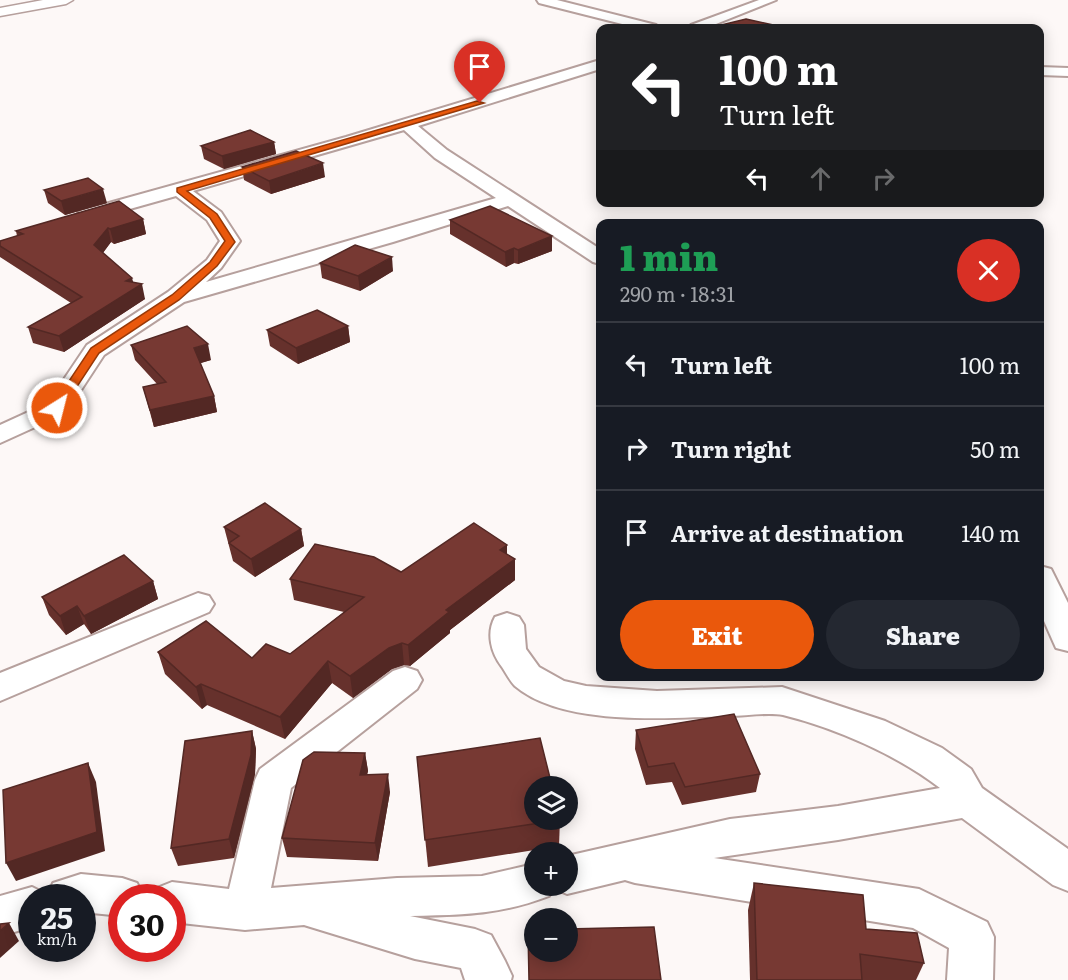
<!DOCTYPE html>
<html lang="en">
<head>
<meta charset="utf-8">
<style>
	body { margin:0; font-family:Literata,serif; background:#242831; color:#f1f3f6; height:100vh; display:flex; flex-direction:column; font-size:22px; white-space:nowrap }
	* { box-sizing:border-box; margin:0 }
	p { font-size:20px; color:#9ea1a6 }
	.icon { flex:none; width:33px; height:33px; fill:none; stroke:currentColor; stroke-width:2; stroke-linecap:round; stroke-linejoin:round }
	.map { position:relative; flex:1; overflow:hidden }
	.details { position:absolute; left:596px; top:219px; width:448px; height:462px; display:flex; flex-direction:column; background:#171b24; border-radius:12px; box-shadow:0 3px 15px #0003 }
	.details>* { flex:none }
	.hud { position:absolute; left:596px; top:24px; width:448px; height:183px; border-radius:12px; box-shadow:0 3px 15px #0003; background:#202124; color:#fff; overflow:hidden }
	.fabs { position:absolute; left:524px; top:776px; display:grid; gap:12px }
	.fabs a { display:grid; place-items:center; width:54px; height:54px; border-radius:50%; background:#171b24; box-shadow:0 3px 15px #0003; font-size:30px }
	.speed { position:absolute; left:18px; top:884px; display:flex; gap:12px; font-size:30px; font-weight:700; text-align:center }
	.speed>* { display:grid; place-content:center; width:78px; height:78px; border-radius:50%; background:#171b24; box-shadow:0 3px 15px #0003; line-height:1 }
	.speed small { font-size:15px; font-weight:400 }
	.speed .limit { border:9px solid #d22; background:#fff; color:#111 }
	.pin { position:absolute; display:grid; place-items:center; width:51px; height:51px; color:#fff; margin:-62px -26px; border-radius:50% 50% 50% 0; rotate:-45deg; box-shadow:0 0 6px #0007 }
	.pin .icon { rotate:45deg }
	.me { position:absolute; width:66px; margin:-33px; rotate:36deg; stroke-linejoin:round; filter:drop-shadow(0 0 4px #0008) }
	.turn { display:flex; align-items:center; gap:21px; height:126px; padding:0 24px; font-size:27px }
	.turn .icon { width:78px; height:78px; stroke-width:2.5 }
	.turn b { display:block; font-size:42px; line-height:51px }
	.lanes { display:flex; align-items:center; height:57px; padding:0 24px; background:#0003; justify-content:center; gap:30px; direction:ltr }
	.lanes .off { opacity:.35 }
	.round { display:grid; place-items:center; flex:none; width:63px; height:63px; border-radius:32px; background:#242831 }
	.head { display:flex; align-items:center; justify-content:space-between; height:102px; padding:0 24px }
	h1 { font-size:36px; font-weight:800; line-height:45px; color:#1e9e55 }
	.button { display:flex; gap:12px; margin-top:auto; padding:12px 24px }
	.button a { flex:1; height:69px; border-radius:36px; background:#ea580c; color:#fff; font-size:24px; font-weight:800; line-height:69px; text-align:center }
	.button a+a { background:#242831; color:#f1f3f6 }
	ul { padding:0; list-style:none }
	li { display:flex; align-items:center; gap:18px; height:84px; padding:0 24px; border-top:2px solid #363941 }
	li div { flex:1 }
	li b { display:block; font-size:22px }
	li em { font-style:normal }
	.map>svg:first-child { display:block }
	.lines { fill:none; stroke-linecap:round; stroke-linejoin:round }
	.minor-casing { stroke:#b6a09d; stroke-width:4 }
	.major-casing { stroke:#b6a09d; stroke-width:3 }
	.minor { fill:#fff; fill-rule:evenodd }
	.major { fill:#fff; fill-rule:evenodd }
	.wall { fill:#66312c }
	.shaded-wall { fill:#532824 }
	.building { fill:#773933; stroke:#532824; stroke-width:1.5 }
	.route { fill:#ea580c; stroke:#983908; stroke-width:1.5 }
</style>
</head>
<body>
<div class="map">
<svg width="1068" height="980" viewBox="0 0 1068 980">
	<rect width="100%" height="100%" fill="#fdf8f7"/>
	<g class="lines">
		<!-- minor casing -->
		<g class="minor-casing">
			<g id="minor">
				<polygon points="537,0 557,0 656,25 657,28 638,28 539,3"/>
				<polygon points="759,0 776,0 706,28 690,28 691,25"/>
				<path d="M 600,60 L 600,69 L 418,126 L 447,150 L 600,249 L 600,264 L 593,262 L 508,206 L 393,242 L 184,302 L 104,355 L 66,413 L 0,443 L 0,425 L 48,403 L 87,345 L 168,292 L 207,260 L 220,241 L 207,220 L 176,196 L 87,221 L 80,219 L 77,215 L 80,211 L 346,137 ZM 404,130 L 435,158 L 496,198 L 206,282 L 221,268 L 240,241 L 221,212 L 193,191 Z"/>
				<polygon points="1040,67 1068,68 1068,76 1040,75"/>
				<polygon points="1040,566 1051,569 1068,603 1068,651 1056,648 1040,612"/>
				<polygon points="198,593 209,596 214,604 209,612 0,701 0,673"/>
				<path d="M 507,613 L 519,617 L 524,625 L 526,649 L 539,667 L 564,681 L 586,686 L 657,691 L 782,687 L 885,721 L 942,748 L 971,769 L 982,788 L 1068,849 L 1068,891 L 1053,885 L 962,818 L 838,840 L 714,858 L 919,889 L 987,922 L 994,937 L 993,980 L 947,980 L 949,948 L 913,928 L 635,883 L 625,880 L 567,894 L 553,888 L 549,896 C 500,915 461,915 410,916 L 475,929 L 491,935 L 505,961 L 512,976 L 511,980 L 465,980 L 461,968 L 415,959 L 304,925 L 245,930 L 172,922 L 172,897 L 153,897 L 157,888 L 172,882 L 229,889 L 255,780 L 260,769 L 393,671 L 405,667 L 417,671 L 422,680 L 417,689 L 291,788 L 271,888 L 397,878 L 482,876 L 534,864 L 534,885 L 567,885 L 567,856 L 730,819 L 838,806 L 940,788 C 897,755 836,728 783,715 C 767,712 745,716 729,716 C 669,718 563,727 515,686 C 510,681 506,673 502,667 C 491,653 486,633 495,617 Z"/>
				<polygon points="81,874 122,878 137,883 143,897 122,897 122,916 82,912 82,897 32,897 32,927 0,936 0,896 32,887 48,895 53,883"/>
			</g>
		</g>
		<!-- major casing -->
		<g class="major-casing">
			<polygon id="major" points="43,0 73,0 66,4 0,16 0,8"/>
		</g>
		<!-- minor -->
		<use href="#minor" class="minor"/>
		<!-- major -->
		<use href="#major" class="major"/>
	</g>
	<!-- wall -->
	<g class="wall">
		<polygon points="274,142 276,154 224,169 204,159 201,146"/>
		<polygon points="242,167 325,177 271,194 244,180"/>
		<polygon points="44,190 107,203 65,215 48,203"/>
		<polygon points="143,219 146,234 114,244 111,242 103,253 133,282 145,299 64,352 33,343 28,327 71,303 0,257 0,241 17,236 16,231"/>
		<polygon points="450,220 552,251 518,264 514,263 506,267 450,234"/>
		<polygon points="320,263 393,271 360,291 322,278"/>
		<polygon points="348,326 350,342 298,364 270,346 267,330"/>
		<polygon points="131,345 211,360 200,363 214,396 217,412 154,427 143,387 157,384 135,360"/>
		<polygon points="224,527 301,529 304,546 255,577 233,561"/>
		<polygon points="507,545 507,554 515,580 450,630 450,633 410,666 404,665 392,669 353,698 332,683 285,739 207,705 202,709 165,674 158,652 252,658 290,654 344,612 294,600 290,579 401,572"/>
		<polygon points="153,581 158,599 91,634 84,624 66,635 49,615 42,597"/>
		<polygon points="636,730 760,774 756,792 682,805 672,782 646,785 635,749"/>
		<polygon points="252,731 256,749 255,774 234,858 178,866 171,848"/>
		<polygon points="365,753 368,771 367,774 390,792 378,861 287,857 282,838"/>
		<polygon points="417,757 560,819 559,846 428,867"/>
		<polygon points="754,883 866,929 924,963 916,980 750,980 748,910"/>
	</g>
	<!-- shaded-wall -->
	<g class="shaded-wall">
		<polygon points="274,142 276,154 224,169 222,156"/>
		<polygon points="323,163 325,177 271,194 269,181"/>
		<polygon points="103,189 107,203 65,215 61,201"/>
		<polygon points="143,219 146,234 114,244 110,229"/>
		<polygon points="108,228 111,242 98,259 94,245"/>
		<polygon points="552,236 552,251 518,264 518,250"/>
		<polygon points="514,248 514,263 506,267 505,252"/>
		<polygon points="392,257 393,271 360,291 358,276"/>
		<polygon points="132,278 135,288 142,284 145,299 64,352 59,336 126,281"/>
		<polygon points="348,326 350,342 298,364 296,348"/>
		<polygon points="208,344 211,360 198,364 194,348"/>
		<polygon points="214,396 217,412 154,427 150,410"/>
		<polygon points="301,529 304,546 255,577 251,559"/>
		<polygon points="507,545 507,565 515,559 515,580 450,630 450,633 410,666 408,645 446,610 500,550"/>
		<polygon points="153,581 158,599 91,634 84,616"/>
		<polygon points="77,606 84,624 66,635 60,616"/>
		<polygon points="402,643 404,665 392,669 353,698 350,676 389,648"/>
		<polygon points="328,661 332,683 285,739 280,717"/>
		<polygon points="201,684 207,705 202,709 196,687"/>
		<polygon points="252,731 256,749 255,774 234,858 229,839"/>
		<polygon points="365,753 368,771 363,793 360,775"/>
		<polygon points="88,763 96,782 105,851 16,881 6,863"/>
		<polygon points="388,774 390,792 378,861 375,843"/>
		<polygon points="9,923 19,941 0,958 0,931"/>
	</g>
	<!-- building -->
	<g class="building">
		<polygon points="746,19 787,28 709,28"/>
		<polygon points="250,130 274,142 222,156 201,146"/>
		<polygon points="296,151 323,163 269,181 242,167"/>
		<polygon points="88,178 103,189 61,201 44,190"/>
		<polygon points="119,201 143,219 110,229 108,228 94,245 132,278 126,281 142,284 59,336 28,327 82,297 0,246 0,241 23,234 16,231"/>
		<polygon points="490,206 552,236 518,250 514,248 505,252 450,220"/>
		<polygon points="355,245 392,257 358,276 320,263"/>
		<polygon points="317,310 348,326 296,348 267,330"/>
		<polygon points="187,326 208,344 194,348 214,396 150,410 143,387 166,382 131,345"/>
		<polygon points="265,503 301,529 251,559 229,543 239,536 224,527"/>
		<polygon points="474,523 507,545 500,550 515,559 446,610 449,612 408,645 402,643 389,648 350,676 328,661 280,717 201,684 196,687 158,652 206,621 252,658 266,644 290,654 364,597 290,579 315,544 374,557 401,572"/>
		<polygon points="124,555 153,581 84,616 77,606 60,616 42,597"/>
		<polygon points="734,714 760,774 685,787 674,763 648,767 636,730"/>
		<polygon points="252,731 251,755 229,839 171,848 185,741"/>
		<polygon points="540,738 552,786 534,786 534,819 560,820 425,840 417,757"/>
		<polygon points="314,752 365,753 360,775 388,774 375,843 282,838 303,760"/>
		<polygon points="88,763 97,832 6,863 3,790"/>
		<polygon points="754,883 863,895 866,929 917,933 924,963 860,954 862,980 757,980"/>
		<polygon points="9,923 0,931 0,924"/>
		<polygon points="654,927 661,980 529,980 528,930 534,930 534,951 567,951 567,929"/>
	</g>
	<!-- route -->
	<polygon class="route" points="477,101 484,103 187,191 217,214 235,242 217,266 179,300 99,353 61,411 52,411 51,408 91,348 172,295 210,262 225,241 210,218 177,192 177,188"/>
</svg>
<div class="fabs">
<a><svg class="icon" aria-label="layers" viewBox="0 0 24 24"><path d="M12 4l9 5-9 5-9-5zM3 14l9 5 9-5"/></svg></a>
<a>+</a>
<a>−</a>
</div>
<div class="speed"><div>25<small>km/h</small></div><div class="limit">30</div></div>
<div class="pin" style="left:480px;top:103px;background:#d93025"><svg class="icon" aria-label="arrive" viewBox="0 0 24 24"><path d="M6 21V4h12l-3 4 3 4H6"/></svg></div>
<svg class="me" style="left:57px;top:408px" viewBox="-20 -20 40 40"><circle r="17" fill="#ea580c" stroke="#fff" stroke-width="3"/><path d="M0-11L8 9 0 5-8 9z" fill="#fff"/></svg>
<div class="hud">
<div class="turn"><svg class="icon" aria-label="left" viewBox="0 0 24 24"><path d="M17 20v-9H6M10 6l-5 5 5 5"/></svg><div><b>100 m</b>Turn left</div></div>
<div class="lanes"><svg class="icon" aria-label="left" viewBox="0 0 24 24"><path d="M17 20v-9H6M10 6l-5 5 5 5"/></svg><svg class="icon off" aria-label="ahead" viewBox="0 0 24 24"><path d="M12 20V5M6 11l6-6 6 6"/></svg><svg class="icon off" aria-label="right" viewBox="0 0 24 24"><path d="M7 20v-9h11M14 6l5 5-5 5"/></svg></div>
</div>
<section class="details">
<div class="head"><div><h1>1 min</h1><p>290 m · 18:31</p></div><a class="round" style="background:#d93025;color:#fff"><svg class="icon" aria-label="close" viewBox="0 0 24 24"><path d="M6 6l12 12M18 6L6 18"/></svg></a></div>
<ul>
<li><svg class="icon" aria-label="left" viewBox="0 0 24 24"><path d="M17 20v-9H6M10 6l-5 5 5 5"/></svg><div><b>Turn left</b></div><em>100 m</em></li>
<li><svg class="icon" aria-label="right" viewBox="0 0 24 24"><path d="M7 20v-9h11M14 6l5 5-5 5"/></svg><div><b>Turn right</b></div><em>50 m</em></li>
<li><svg class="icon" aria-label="arrive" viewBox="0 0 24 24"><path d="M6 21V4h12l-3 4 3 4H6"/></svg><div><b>Arrive at destination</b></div><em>140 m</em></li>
</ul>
<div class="button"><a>Exit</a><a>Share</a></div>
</section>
</div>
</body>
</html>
